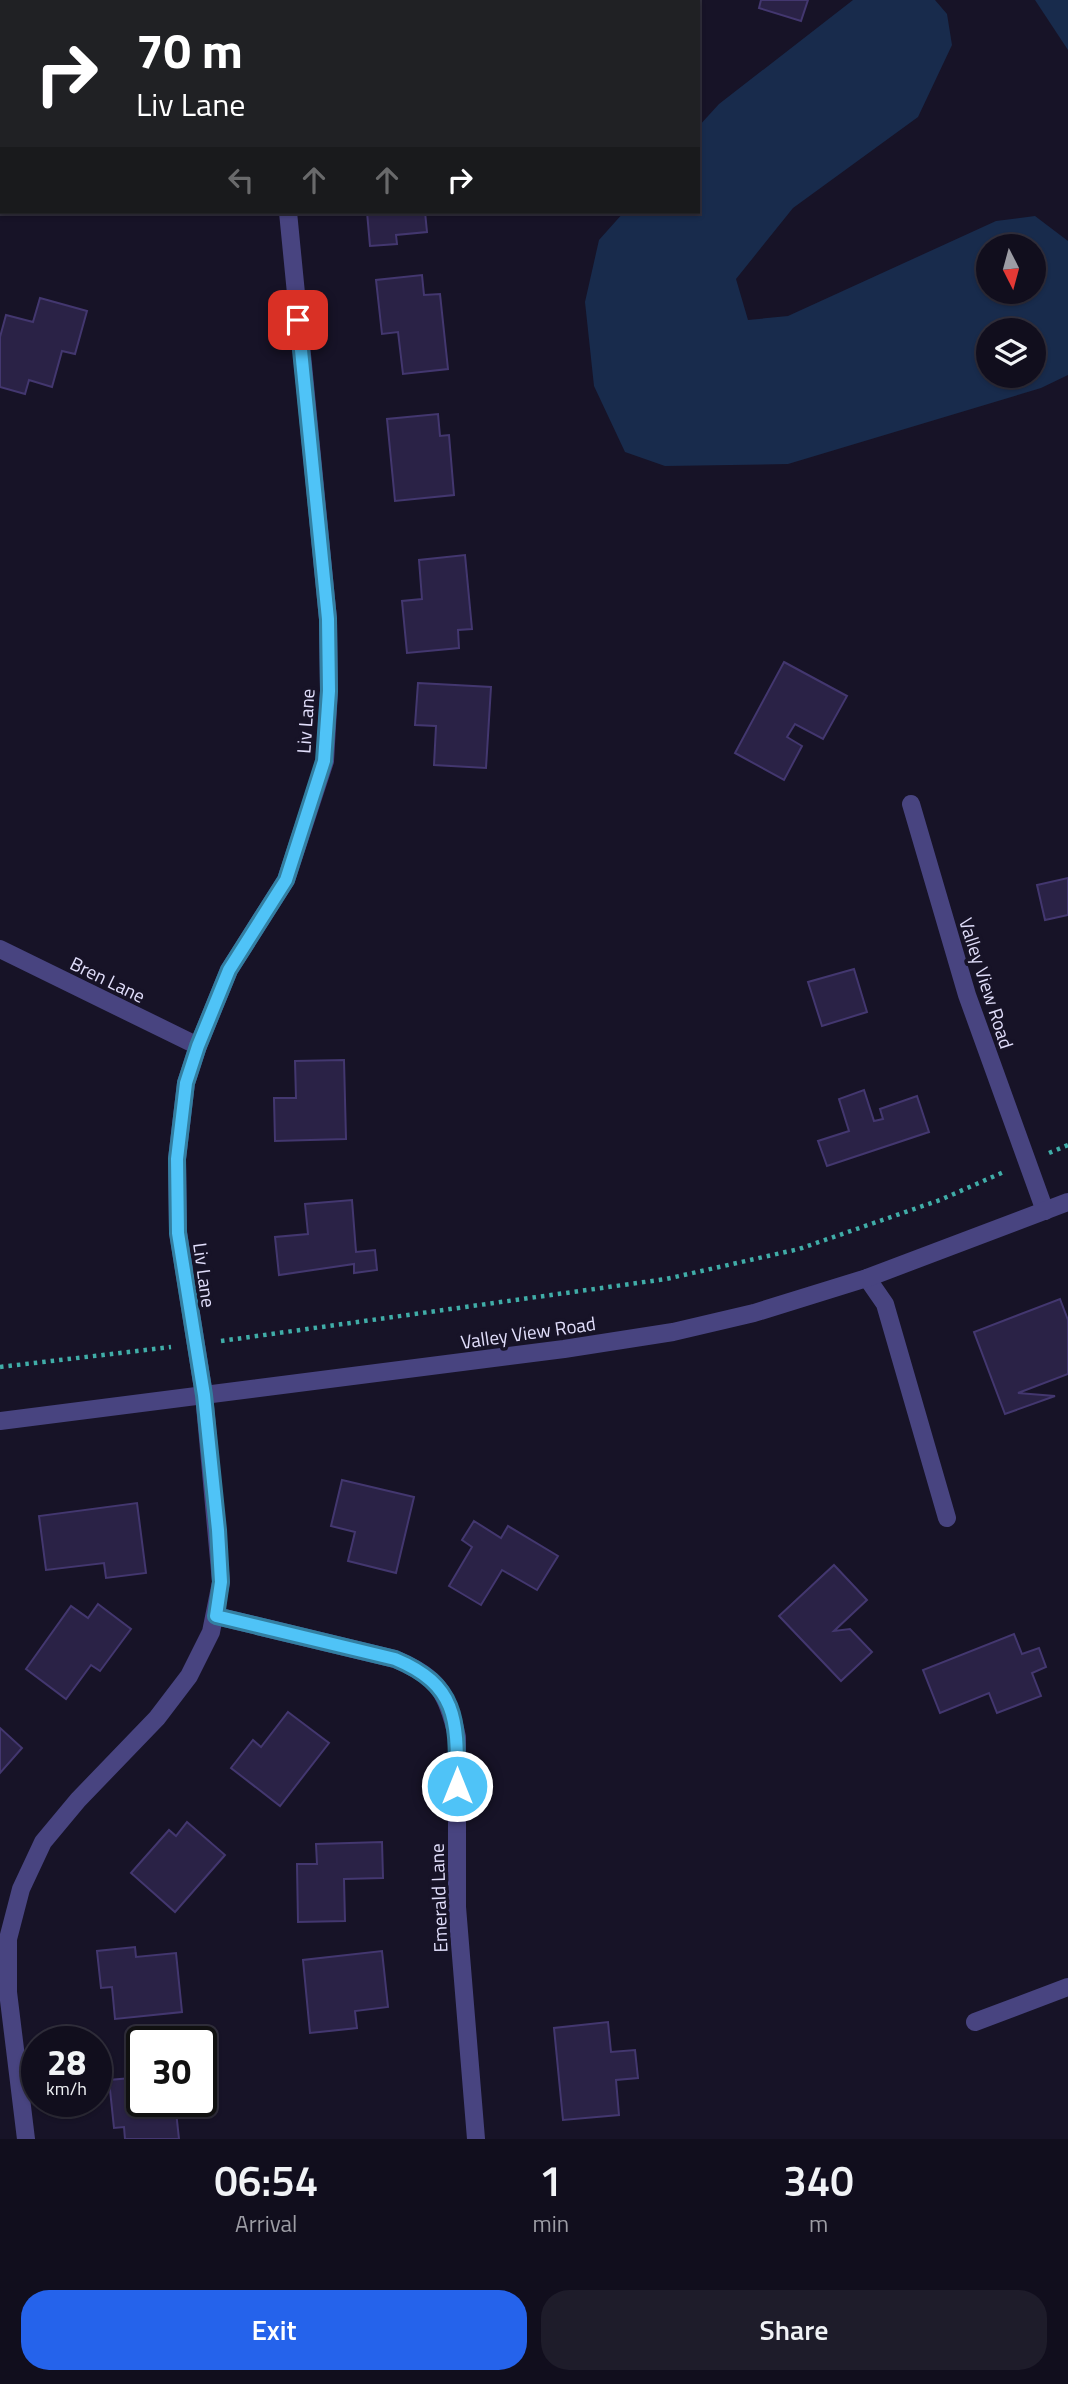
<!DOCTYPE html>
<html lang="en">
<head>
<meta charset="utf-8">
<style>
	body { margin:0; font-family:"Titillium Web",sans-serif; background:#1e1c2a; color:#f1f3f6; height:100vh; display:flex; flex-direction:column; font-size:26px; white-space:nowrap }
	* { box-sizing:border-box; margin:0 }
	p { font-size:23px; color:#9c9ca4 }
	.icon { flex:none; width:38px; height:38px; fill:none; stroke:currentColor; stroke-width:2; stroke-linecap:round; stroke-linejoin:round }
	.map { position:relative; height:2139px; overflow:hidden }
	.panel { display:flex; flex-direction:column; background:#110e1d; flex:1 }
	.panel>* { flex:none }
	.hud { position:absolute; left:0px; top:0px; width:700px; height:214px; box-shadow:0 2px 5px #0004,0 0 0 2px #302e3b; background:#202124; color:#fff; overflow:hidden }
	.needle { width:46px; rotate:174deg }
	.controls { position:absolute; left:976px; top:234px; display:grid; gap:14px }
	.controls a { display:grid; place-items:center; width:70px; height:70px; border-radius:50%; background:#110e1d; box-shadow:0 2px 5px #0004,0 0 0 2px #302e3b; font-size:35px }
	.speed { position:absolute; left:21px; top:2026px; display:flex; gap:14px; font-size:35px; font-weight:700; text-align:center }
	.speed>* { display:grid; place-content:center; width:91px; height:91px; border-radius:50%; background:#110e1d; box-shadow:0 2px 5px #0004,0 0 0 2px #302e3b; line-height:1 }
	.speed small { font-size:18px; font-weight:400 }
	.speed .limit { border:4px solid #111; border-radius:10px; background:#fff; color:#111 }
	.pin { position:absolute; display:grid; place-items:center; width:60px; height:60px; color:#fff; margin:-30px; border-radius:14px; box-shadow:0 4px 10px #0006 }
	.me { position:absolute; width:77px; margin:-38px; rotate:0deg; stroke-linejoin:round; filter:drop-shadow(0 0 5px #0008) }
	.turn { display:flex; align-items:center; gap:24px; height:147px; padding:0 21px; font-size:32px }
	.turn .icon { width:91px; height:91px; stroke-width:2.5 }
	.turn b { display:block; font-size:49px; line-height:60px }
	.lanes { display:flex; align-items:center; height:66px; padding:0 21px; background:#0003; justify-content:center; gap:35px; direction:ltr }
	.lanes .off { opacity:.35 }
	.eta { display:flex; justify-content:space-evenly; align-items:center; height:119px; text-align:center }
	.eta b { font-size:42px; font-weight:600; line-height:49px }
	.action { display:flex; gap:14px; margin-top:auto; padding:14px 21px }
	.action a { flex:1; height:80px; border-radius:28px; background:#2563eb; color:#fff; font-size:28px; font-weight:600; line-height:80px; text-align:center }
	.action a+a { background:#1e1c2a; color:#f1f3f6 }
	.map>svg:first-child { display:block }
	.water { fill:#182b4c; fill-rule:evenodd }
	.building { fill:#2a2246; stroke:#43376f; stroke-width:2 }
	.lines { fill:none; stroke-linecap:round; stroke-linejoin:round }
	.path { stroke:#40ada8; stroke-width:4.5; stroke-dasharray:3.5 5; stroke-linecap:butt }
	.minor { stroke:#484480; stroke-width:18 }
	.tertiary { stroke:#484480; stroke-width:18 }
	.route-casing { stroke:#337fa1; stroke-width:18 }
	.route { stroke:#4fc3f7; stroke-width:12 }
	.labels { text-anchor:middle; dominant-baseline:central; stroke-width:7; stroke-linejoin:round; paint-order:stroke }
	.street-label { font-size:19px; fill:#e1defb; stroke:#171327 }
</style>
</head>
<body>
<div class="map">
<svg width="1068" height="2139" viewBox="0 0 1068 2139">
	<rect width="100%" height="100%" fill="#171327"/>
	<!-- water -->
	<g class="water">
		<path d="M 853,0 L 935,0 L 947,14 L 952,45 L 918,117 L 793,208 L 736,279 L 748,320 L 788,316 L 996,221 L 1035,216 L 1068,241 L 1068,375 L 1041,388 L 788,464 L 665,466 L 625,452 L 594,386 L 585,302 L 599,240 L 624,212 L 698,212 L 698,127 L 719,104 ZM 989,247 L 1034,247 L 1034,292 L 989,292 ZM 989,331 L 1034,331 L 1034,376 L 989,376 Z"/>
		<polygon points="1035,0 1068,0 1068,50"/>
	</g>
	<!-- building -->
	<g class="building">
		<polygon points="111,0 187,0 110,2"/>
		<polygon points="761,0 808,0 801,21 759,8"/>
		<polygon points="367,212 425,212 427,232 396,235 397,244 370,246"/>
		<polygon points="422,275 424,295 440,294 448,369 403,374 398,332 382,334 376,280"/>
		<polygon points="40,298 87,311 75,354 62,351 52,387 29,380 25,394 0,387 0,337 6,315 33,322"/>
		<polygon points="438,414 440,436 449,435 454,495 395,501 387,419"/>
		<polygon points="465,555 472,629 458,630 459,648 407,653 402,601 422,599 419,560"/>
		<polygon points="784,662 847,696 823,739 795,724 787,737 802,746 784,780 735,753"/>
		<polygon points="418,683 491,687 486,768 434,765 436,726 415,725"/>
		<polygon points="1068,878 1068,915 1045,920 1037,885"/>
		<polygon points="854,969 867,1012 822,1026 808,982"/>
		<polygon points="344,1060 346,1139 275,1141 274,1098 296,1098 295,1061"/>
		<polygon points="864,1090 874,1121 883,1119 880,1109 917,1096 929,1132 827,1166 818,1141 849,1131 839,1099"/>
		<polygon points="352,1200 356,1252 375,1250 377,1270 354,1273 354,1264 279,1275 275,1237 308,1234 305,1204"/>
		<polygon points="1060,1299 1068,1320 1068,1374 1018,1393 1055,1396 1005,1414 974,1332"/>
		<polygon points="342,1480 414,1497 396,1573 348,1561 355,1532 331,1526"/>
		<polygon points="137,1503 146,1573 106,1578 104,1563 46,1570 39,1516"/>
		<polygon points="474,1521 501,1538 508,1526 558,1556 537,1590 502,1570 481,1605 449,1586 472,1547 462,1540"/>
		<polygon points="834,1565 867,1600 834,1631 850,1629 872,1652 841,1681 779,1616"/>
		<polygon points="98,1604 131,1629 100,1671 91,1665 66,1699 26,1669 71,1606 88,1618"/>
		<polygon points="1014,1634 1022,1654 1039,1648 1046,1667 1032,1673 1041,1696 997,1713 989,1693 940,1713 923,1670"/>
		<polygon points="288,1712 329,1743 280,1806 231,1768 253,1740 261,1747"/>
		<polygon points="0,1728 22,1748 0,1773"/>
		<polygon points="187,1822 225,1855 175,1912 131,1873 169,1830 176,1836"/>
		<polygon points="382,1842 383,1878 344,1879 345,1921 298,1922 297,1864 317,1864 316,1844"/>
		<polygon points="135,1947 136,1957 176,1953 182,2012 115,2019 112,1987 101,1988 97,1951"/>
		<polygon points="382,1951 388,2007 355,2011 357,2028 310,2033 303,1960"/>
		<polygon points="608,2022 611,2052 635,2050 638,2078 616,2080 619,2115 563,2120 554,2028"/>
		<polygon points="142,2077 142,2102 175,2102 179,2139 125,2139 124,2127 114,2128 109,2080"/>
	</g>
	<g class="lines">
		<!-- path -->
		<g class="path">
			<polyline points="1049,1153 1068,1145"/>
			<polyline points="221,1341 666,1279 799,1249 940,1200 1006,1171"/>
			<polyline points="0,1367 171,1347"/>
		</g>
		<!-- minor -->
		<g class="minor">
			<polyline points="267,0 267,2"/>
			<polyline points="911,804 967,995 1045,1211"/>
			<polyline points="0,949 198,1046"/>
			<polyline points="867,1278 885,1304 947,1518"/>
			<path d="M 216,1616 L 395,1659 C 438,1677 447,1692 457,1737 L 457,1907 L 476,2139"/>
			<polyline points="975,2022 1068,1987"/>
			<polyline points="26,2139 8,1992 8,1939 21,1889 43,1842 78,1800 157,1718 189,1676 211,1632 221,1582 204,1395 178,1232 177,1159 186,1083 198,1046 229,970 286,880 325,761 329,691 328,619 288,212"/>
		</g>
		<!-- tertiary -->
		<polyline class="tertiary" points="0,1421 564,1349 673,1332 754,1313 867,1278 1068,1202"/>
	</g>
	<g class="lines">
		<!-- route casing -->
		<g class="route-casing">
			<path id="route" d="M 298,320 L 328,619 L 329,691 L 324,761 L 286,880 L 229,970 L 198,1046 L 186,1083 L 177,1159 L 178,1233 L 204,1395 L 218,1530 L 221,1582 L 216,1616 L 395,1659 C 460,1686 457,1723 457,1786"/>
		</g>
		<!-- route -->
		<use href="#route" class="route"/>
	</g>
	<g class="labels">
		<!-- street labels -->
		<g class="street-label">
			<text transform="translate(305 721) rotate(-86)">Liv Lane</text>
			<text transform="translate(108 979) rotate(26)">Bren Lane</text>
			<text transform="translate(987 983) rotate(72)">Valley View Road</text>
			<text transform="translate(205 1275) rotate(82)">Liv Lane</text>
			<text transform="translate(528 1332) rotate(-8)">Valley View Road</text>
			<text transform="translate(438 1898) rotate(-92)">Emerald Lane</text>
		</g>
	</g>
</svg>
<div class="controls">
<a><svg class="needle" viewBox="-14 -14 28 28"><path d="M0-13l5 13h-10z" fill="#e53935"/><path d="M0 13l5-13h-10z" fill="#9c9ca4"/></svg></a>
<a><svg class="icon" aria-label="layers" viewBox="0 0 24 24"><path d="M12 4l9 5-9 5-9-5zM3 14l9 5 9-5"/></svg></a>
</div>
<div class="speed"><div>28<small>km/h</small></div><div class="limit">30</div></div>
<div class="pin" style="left:298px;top:320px;background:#d93025"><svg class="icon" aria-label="arrive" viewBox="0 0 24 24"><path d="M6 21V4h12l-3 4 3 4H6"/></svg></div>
<svg class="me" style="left:457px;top:1786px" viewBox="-20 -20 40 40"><circle r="17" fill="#4fc3f7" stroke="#fff" stroke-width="3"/><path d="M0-11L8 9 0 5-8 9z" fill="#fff"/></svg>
<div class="hud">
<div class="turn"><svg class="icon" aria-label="right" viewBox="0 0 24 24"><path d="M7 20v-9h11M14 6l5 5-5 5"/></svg><div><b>70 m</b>Liv Lane</div></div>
<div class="lanes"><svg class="icon off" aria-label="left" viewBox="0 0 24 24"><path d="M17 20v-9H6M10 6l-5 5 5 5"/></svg><svg class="icon off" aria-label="ahead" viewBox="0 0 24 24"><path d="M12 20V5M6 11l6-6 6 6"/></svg><svg class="icon off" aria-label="ahead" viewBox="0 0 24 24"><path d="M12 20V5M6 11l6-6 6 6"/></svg><svg class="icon" aria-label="right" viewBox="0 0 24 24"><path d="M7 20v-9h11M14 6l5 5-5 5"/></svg></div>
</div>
</div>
<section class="panel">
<div class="eta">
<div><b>06:54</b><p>Arrival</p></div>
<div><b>1</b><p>min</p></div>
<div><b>340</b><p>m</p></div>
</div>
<div class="action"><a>Exit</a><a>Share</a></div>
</section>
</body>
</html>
